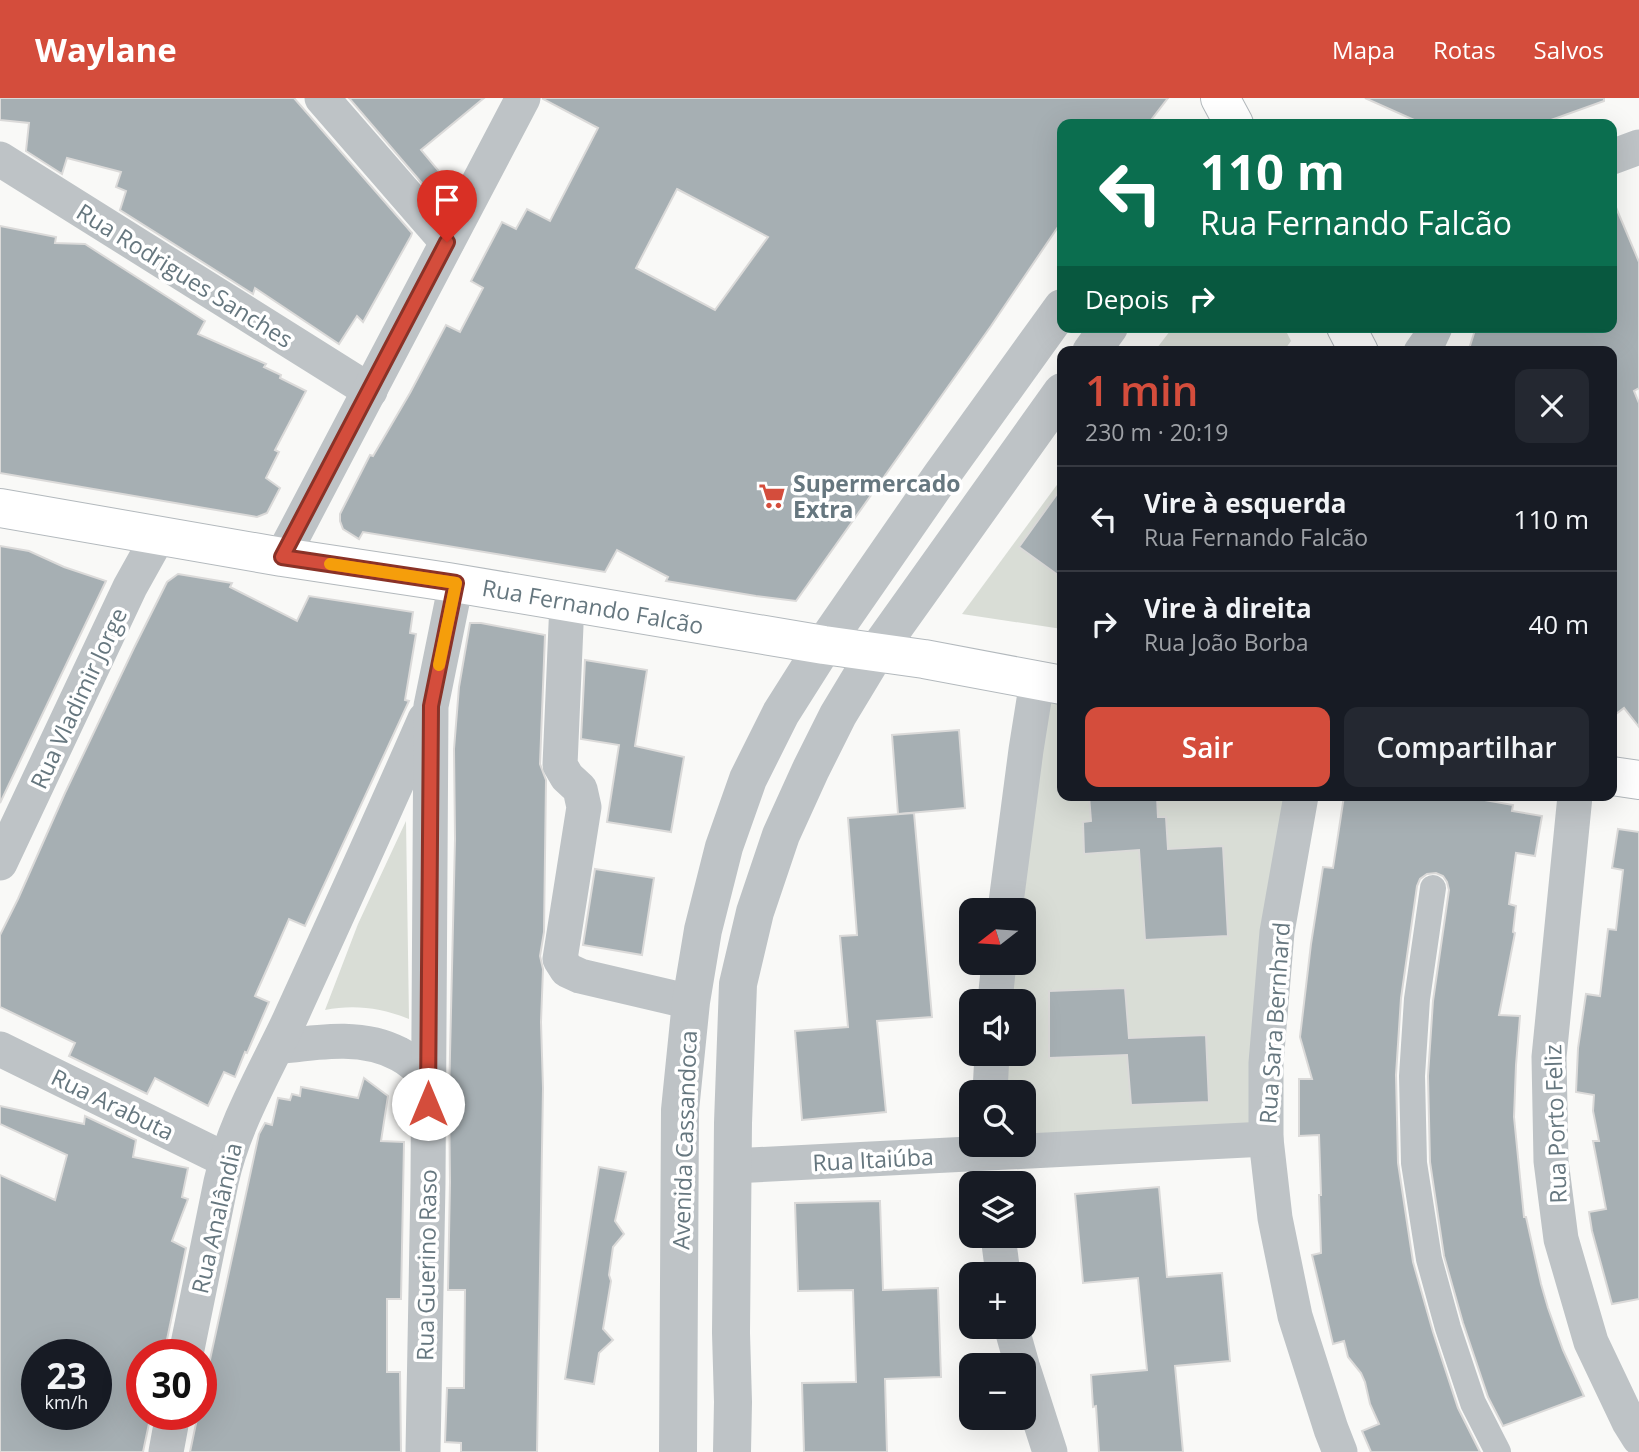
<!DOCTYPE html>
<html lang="pt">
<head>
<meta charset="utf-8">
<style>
	body { margin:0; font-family:"Open Sans",sans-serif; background:#242831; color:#f1f3f6; height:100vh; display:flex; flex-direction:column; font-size:26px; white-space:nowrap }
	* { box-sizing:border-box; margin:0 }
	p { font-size:23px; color:#9ea1a6 }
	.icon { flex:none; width:38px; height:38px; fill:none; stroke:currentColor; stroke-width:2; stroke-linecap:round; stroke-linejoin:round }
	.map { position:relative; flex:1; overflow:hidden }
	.panel { position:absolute; left:1057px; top:248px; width:560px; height:455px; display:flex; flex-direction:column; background:#171b24; border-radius:14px; box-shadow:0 7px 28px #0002 }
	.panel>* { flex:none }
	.top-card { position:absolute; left:1057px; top:21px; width:560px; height:214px; border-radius:14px; box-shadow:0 7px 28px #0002; background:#0b6e4f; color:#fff; overflow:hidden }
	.needle { width:46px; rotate:253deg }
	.fabs { position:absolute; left:959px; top:800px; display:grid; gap:14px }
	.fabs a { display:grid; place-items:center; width:77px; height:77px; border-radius:14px; background:#171b24; box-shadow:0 7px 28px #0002; font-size:35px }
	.speed { position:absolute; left:21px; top:1241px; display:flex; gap:14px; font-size:35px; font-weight:700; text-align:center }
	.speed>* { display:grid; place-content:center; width:91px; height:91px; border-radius:50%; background:#171b24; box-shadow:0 7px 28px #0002; line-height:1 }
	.speed small { font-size:18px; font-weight:400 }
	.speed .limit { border:10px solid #d22; background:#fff; color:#111 }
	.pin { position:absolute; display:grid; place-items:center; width:60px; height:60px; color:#fff; margin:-72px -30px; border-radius:50% 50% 50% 0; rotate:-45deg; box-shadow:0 0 7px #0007 }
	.pin .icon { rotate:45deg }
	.me { position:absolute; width:77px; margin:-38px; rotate:0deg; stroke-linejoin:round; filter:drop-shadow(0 0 5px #0008) }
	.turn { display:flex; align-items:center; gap:24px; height:147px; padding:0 28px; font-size:32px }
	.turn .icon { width:91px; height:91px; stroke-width:2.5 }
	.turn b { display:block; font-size:49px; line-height:60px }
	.then { display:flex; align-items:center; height:66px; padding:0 28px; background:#0003; gap:14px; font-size:26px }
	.round { display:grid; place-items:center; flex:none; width:74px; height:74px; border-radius:14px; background:#242831 }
	.headline { display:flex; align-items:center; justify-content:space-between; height:119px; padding:0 28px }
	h1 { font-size:42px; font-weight:600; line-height:52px; color:#d44d3c }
	.action { display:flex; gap:14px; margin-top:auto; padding:14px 28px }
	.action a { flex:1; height:80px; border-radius:14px; background:#d44d3c; color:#fff; font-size:28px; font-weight:600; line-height:80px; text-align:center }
	.action a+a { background:#242831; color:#f1f3f6 }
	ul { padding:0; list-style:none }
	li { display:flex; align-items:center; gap:21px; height:105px; padding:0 28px; border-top:2px solid #363941 }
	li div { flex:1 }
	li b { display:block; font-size:26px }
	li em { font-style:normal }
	header { display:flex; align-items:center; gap:42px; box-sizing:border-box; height:98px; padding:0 35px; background:#d44d3c; color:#fff }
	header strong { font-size:33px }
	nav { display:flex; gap:38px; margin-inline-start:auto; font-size:24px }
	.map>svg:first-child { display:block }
	.green { fill:#d9ddd6 }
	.building { fill:#a6afb3; stroke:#dbdad9; stroke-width:2; fill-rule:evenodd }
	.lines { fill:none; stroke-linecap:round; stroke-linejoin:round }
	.secondary-casing { stroke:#b3b9bd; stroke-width:40 }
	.pedestrian { stroke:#bec3c6; stroke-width:26 }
	.minor { stroke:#bec3c6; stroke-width:35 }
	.tertiary { stroke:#bec3c6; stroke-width:38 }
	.secondary { stroke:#fff; stroke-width:38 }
	.route-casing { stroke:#8a3227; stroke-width:18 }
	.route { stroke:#d44d3c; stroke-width:12 }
	.slow { stroke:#f59e0b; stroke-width:12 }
	.labels { text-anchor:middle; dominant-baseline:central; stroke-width:7; stroke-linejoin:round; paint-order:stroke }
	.street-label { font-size:23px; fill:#66777f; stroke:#fff }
	.poi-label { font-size:23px; font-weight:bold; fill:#66777f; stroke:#fff; text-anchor:start }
</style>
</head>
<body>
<header>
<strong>Waylane</strong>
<nav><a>Mapa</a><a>Rotas</a><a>Salvos</a></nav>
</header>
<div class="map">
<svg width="1639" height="1354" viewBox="0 0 1639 1354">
	<rect width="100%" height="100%" fill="#f9f9f7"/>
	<!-- green -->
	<g class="green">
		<polygon points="1173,229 1284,229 1291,243 1283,254 1154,254"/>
		<polygon points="1062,380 1062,531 962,516"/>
		<polygon points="1037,583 1062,587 1062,698 1305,698 1266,1041 1024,1046 1024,994 995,994 999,956 1024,956 1024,903 1005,903 1009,865 1024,864 1024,812 1014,812"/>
		<path d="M 406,723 L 409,921 C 382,910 354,906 325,912 L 358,826 Z"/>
	</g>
	<!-- building -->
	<g class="building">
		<polygon points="0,0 294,0 412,135 411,138 363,224 357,218 339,246 255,190 253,196 120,112 126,93 116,89 121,74 67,60 62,76 26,53 29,25 0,22"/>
		<polygon points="349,0 484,0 421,52 443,78 432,97"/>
		<path d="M 543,0 L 1168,0 L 1148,26 L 1062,26 L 1062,123 L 991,228 L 796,503 L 756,498 L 666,483 L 668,479 L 617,452 L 605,474 L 363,434 L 359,441 L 343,431 L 340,423 L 340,416 L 370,357 L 373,358 L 410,295 L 446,227 L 460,234 L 483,190 L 471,183 L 502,124 L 516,131 L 527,111 L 550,123 L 598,30 L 543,1 ZM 677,91 L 768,139 L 715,212 L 636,170 Z"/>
		<polygon points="1365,0 1604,0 1604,3 1540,26 1423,26"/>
		<polygon points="1612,100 1639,164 1639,290 1634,293 1639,305 1639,629 1624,610 1612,619 1612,254 1468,254 1476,229 1612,229"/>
		<polygon points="0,128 56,139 55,145 85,146 205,223 198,236 266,266 264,269 281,277 280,280 306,293 275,352 279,354 266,380 280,390 267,415 257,419 0,375"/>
		<polygon points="1062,389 1062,480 1019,449"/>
		<polygon points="0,448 29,453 64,469 106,483 0,705"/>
		<polygon points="178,476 232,485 230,489 297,523 309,498 413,514 410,535 416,536 405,602 409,603 305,828 289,821 255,898 269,904 247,955 245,954 235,979 224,974 208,1008 155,980 147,996 69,958 75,945 0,909 0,837 18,801 65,695 134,550 167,484"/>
		<polygon points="470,525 481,525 545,537 540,666 546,682 544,834 540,858 543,871 541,924 543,990 537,1354 461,1354 461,1345 445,1344 447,1290 464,1290 465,1192 448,1192 450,1084 449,999 455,741 454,651 459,589"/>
		<polygon points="585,562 647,572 635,648 684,659 671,734 607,724 619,647 581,641"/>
		<polygon points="959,632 965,710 898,716 892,637"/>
		<polygon points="1089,698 1157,698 1158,719 1166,719 1168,751 1223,748 1228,838 1145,842 1139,752 1084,756 1083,724 1091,723"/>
		<polygon points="1344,698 1462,698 1513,707 1512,713 1542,718 1535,758 1516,755 1509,806 1516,808 1513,834 1515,835 1499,917 1520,918 1516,967 1514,1019 1524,1119 1526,1119 1541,1186 1548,1210 1563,1252 1584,1298 1503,1328 1488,1299 1463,1225 1444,1158 1430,1064 1428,978 1433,903 1449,792 1447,784 1443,778 1436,775 1427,776 1420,781 1417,788 1401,900 1396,977 1398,1065 1413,1164 1433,1234 1458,1310 1480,1354 1371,1354 1362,1333 1379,1326 1370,1306 1365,1284 1361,1275 1348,1259 1344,1243 1333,1246 1312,1157 1321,1155 1319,1097 1321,1097 1319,1037 1299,1038 1299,981 1312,981 1300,939 1311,846 1323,769 1333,770"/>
		<polygon points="914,715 932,919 877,923 886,1014 802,1022 795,933 848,929 840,838 857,837 848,720"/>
		<polygon points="1618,731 1639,734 1639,1201 1612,1206 1592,1133 1589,1114 1606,1111 1593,1043 1599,1043 1593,1013 1594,997 1576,994 1578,950 1586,896 1600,898 1608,831 1616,832 1623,772 1612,770"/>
		<polygon points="595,771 654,780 642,857 583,847"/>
		<polygon points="1125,890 1129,940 1206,937 1209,1004 1131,1007 1127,957 1049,960 1049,893"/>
		<polygon points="364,980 388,998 381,1043 404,1044 401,1201 387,1201 387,1274 400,1274 401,1354 190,1354 198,1316 201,1316 201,1303 259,1036 265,1025 272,1027 278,1000 290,1002 292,996 300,998 301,989 358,1000"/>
		<path d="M 0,1008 L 84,1026 L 85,1018 L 136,1042 L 133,1059 L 188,1070 L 182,1099 L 188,1101 L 172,1143 L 186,1150 L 164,1256 L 142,1256 L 142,1316 L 151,1316 L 143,1354 L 0,1354 L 0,1077 L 55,1102 L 67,1057 L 0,1026 ZM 37,1256 L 96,1256 L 96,1316 L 37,1316 Z"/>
		<polygon points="599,1069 626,1074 615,1123 624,1136 613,1149 609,1177 611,1183 603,1231 613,1242 599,1255 594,1286 565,1281"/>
		<polygon points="1159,1089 1167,1179 1222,1175 1230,1263 1175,1268 1183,1354 1099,1354 1096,1308 1093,1309 1091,1277 1147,1272 1141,1212 1138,1180 1083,1185 1075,1096"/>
		<polygon points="880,1103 883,1192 938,1190 941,1279 885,1281 887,1354 804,1354 802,1285 856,1284 854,1225 853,1192 798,1193 795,1105"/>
	</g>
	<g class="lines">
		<!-- secondary casing -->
		<g class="secondary-casing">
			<g id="secondary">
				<polyline points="1220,0 1234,26"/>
				<polyline points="1346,229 1359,254"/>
				<polyline points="0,410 282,459 448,484 824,547 924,561 1062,587"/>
				<polyline points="1612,678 1639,682"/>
			</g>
		</g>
		<!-- pedestrian -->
		<polyline class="pedestrian" points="1433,790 1417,901 1412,978 1414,1065 1429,1161 1448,1230 1473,1305 1498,1354"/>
		<!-- minor -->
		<g class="minor">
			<polyline points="322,0 447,144"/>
			<polyline points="1612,59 1639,49"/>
			<polyline points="0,61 370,293"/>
			<polyline points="1421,254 1428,244 1435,229"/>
			<polyline points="282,459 523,0"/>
			<polyline points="567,504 560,667 567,679 580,691 584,709 560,861 567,872 580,878 691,904"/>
			<polyline points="1301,698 1277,834 1266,965 1266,1041 1275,1120 1295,1218 1331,1331 1340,1354"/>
			<polyline points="1575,698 1549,959 1551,1063 1561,1141 1591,1244 1629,1324 1639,1340"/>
			<polyline points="0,765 130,489 159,437"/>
			<polyline points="1005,812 1026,652 1037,583"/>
			<polyline points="995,903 999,864"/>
			<path d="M 277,949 C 317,944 362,936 399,956 C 411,962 420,971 428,980"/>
			<polyline points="0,951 226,1062"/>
			<polyline points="990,994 992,956"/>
			<polyline points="732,1068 1266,1041"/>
			<polyline points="998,1138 1003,1176"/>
			<polyline points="1011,1228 1022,1267"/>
			<path d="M 186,1256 L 221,1084 C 234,1026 264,976 289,923 C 335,822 381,722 425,621"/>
			<polyline points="1024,1273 1050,1354"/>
			<polyline points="166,1354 173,1316"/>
			<polyline points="423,1354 428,1085 431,608 456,485"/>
		</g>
		<!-- tertiary -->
		<g class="tertiary">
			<polyline points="1091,254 1109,229"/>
			<polyline points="678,1354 680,1012 691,904 703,832 724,749 748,681 781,615 824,547 941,378 1062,210"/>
			<polyline points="732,1354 733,1304 731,1235 733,1025 738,886 755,814 781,737 811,671 838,617 873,559 1062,294"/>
		</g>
		<!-- secondary -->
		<use href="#secondary" class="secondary"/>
	</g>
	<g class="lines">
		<!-- route casing -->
		<g class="route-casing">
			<polyline id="route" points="428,1006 431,608 456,485 282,459 447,144"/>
		</g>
		<!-- route -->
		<use href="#route" class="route"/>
		<!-- slow -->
		<polyline class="slow" points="330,466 456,485 439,567"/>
	</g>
	<!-- icons -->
	<defs>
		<g id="supermarket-bare" transform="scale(2.1)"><path d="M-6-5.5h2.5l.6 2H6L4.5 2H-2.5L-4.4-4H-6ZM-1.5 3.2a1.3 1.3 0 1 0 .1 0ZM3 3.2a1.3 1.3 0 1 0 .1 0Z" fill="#d44d3c" stroke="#fff" stroke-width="2.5" paint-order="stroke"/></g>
	</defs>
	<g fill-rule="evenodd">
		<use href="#supermarket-bare" x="772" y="398"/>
	</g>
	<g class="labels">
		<!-- street labels -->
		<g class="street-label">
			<text transform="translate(185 177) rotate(32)">Rua Rodrigues Sanches</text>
			<text transform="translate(593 508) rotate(10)">Rua Fernando Falcão</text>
			<text transform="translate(78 600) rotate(-65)">Rua Vladimir Jorge</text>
			<text transform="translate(1274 925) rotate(-86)">Rua Sara Bernhard</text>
			<text transform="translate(113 1006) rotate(26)">Rua Arabuta</text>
			<text transform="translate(1555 1026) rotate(-92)">Rua Porto Feliz</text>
			<text transform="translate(684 1042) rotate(-88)">Avenida Cassandoca</text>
			<text transform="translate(873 1061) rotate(-3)">Rua Itaiúba</text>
			<text transform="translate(216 1120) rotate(-77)">Rua Analândia</text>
			<text transform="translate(426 1167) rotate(-89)">Rua Guerino Raso</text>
		</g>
		<!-- poi labels -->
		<g class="poi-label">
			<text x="793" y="385">Supermercado<tspan x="793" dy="26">Extra</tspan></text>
		</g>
	</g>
</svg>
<div class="fabs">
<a><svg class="needle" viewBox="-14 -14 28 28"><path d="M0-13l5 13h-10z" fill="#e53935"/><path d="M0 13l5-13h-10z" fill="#9ea1a6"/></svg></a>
<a><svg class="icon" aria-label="sound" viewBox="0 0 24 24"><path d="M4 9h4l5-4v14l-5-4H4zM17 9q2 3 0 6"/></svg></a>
<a><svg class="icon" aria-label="search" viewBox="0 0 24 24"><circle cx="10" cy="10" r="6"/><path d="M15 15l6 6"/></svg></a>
<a><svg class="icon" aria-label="layers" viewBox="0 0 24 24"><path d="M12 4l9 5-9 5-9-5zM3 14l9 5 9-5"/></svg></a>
<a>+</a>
<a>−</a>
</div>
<div class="speed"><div>23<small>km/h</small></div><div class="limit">30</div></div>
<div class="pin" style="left:447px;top:144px;background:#d93025"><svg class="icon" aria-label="arrive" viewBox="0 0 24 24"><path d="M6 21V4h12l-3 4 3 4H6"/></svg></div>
<svg class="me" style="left:428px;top:1006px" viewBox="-20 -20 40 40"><circle r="19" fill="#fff"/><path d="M0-13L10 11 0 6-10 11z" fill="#d44d3c"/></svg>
<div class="top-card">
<div class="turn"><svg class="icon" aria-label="left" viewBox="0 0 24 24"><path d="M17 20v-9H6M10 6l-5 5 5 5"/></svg><div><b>110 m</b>Rua Fernando Falcão</div></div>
<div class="then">Depois<svg class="icon" aria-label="right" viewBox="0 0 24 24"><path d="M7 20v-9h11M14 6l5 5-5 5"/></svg></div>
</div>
<section class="panel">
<div class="headline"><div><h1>1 min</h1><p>230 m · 20:19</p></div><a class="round"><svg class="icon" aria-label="close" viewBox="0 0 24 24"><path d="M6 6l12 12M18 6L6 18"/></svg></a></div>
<ul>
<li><svg class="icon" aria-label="left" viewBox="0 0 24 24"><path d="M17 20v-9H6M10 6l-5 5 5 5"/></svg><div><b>Vire à esquerda</b><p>Rua Fernando Falcão</p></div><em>110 m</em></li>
<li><svg class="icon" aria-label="right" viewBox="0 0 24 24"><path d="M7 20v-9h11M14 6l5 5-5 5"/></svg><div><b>Vire à direita</b><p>Rua João Borba</p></div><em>40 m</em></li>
</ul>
<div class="action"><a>Sair</a><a>Compartilhar</a></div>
</section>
</div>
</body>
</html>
